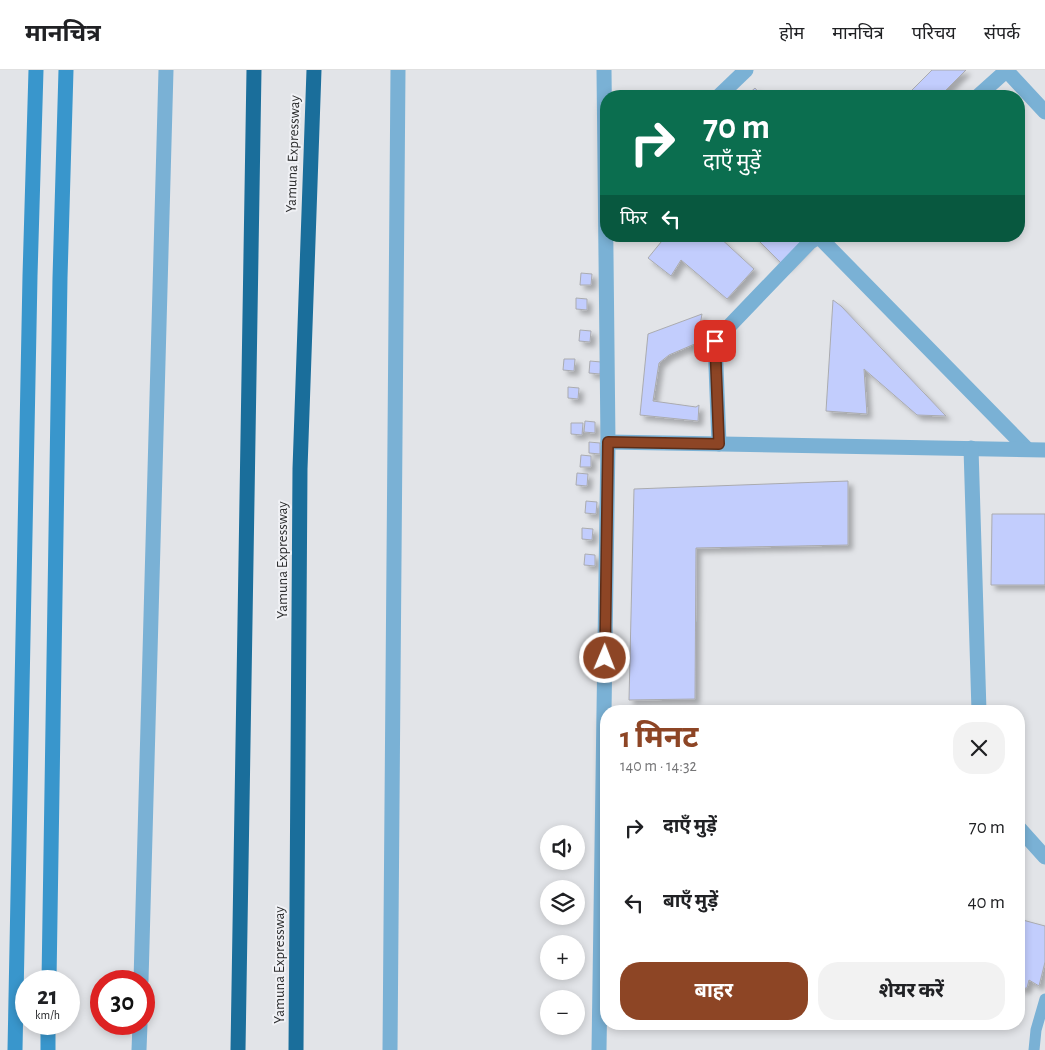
<!DOCTYPE html>
<html lang="hi">
<head>
<meta charset="utf-8">
<style>
	body { margin:0; font-family:"Alegreya Sans","Noto Sans Devanagari",sans-serif; background:#f2f2f2; color:#202124; height:100vh; display:flex; flex-direction:column; font-size:19px; white-space:nowrap }
	* { box-sizing:border-box; margin:0 }
	p { font-size:16px; color:#757577 }
	.icon { flex:none; width:28px; height:28px; fill:none; stroke:currentColor; stroke-width:2; stroke-linecap:round; stroke-linejoin:round }
	.map { position:relative; flex:1; overflow:hidden }
	.panel { position:absolute; left:600px; top:635px; width:425px; height:325px; display:flex; flex-direction:column; background:#fff; border-radius:20px; box-shadow:0 2px 8px #0003 }
	.panel>* { flex:none }
	.guide { position:absolute; left:600px; top:20px; width:425px; height:152px; border-radius:20px; box-shadow:0 2px 8px #0003; background:#0b6e4f; color:#fff; overflow:hidden }
	.tools { position:absolute; left:540px; top:755px; display:grid; gap:10px }
	.tools a { display:grid; place-items:center; width:45px; height:45px; border-radius:50%; background:#fff; box-shadow:0 2px 8px #0003; font-size:25px }
	.speed { position:absolute; left:15px; top:900px; display:flex; gap:10px; font-size:25px; font-weight:700; text-align:center }
	.speed>* { display:grid; place-content:center; width:65px; height:65px; border-radius:50%; background:#fff; box-shadow:0 2px 8px #0003; line-height:1 }
	.speed small { font-size:12px; font-weight:400 }
	.speed .limit { border:8px solid #d22; background:#fff; color:#111 }
	.pin { position:absolute; display:grid; place-items:center; width:42px; height:42px; color:#fff; margin:-21px; border-radius:10px; box-shadow:0 2px 8px #0006 }
	.me { position:absolute; width:55px; margin:-28px; rotate:1deg; stroke-linejoin:round; filter:drop-shadow(0 0 4px #0008) }
	.turn { display:flex; align-items:center; gap:18px; height:105px; padding:0 20px; font-size:22px }
	.turn .icon { width:65px; height:65px; stroke-width:2.5 }
	.turn b { display:block; font-size:35px; line-height:42px }
	.then { display:flex; align-items:center; height:48px; padding:0 20px; background:#0003; gap:10px; font-size:19px }
	.round { display:grid; place-items:center; flex:none; width:52px; height:52px; border-radius:20px; background:#f2f2f2 }
	.head { display:flex; align-items:center; justify-content:space-between; height:85px; padding:0 20px }
	h1 { font-size:30px; font-weight:700; line-height:38px; color:#8d4525 }
	.cta { display:flex; gap:10px; margin-top:auto; padding:10px 20px }
	.cta a { flex:1; height:58px; border-radius:20px; background:#8d4525; color:#fff; font-size:20px; font-weight:700; line-height:58px; text-align:center }
	.cta a+a { background:#f2f2f2; color:#202124 }
	ul { padding:0; list-style:none }
	li { display:flex; align-items:center; gap:15px; height:75px; padding:0 20px }
	li div { flex:1 }
	li b { display:block; font-size:19px }
	li em { font-style:normal }
	header { display:flex; align-items:center; gap:30px; box-sizing:border-box; height:70px; padding:0 25px; background:#fff; border-bottom:1px solid #e0e0e0 }
	header strong { font-size:24px }
	nav { display:flex; gap:28px; margin-inline-start:auto; font-size:18px }
	.map>svg:first-child { display:block }
	.building { fill:#c2cdfd; stroke:#aaabaf; filter:url(#shadow) }
	.lines { fill:none; stroke-linecap:round; stroke-linejoin:round }
	.service { stroke:#7ab1d5; stroke-width:11 }
	.minor { stroke:#7ab1d5; stroke-width:15 }
	.tertiary { stroke:#7ab1d5; stroke-width:15 }
	.secondary { stroke:#3996cc; stroke-width:15 }
	.motorway { stroke:#1a6e9b; stroke-width:15 }
	.route-casing { stroke:#5c2d18; stroke-width:12 }
	.route { stroke:#8d4525; stroke-width:9 }
	.labels { text-anchor:middle; dominant-baseline:central; stroke-width:4; stroke-linejoin:round; paint-order:stroke }
	.street-label { font-size:15px; fill:#2c2d2e; stroke:#f0f1f5 }
</style>
</head>
<body>
<header>
<strong>मानचित्र</strong>
<nav><a>होम</a><a>मानचित्र</a><a>परिचय</a><a>संपर्क</a></nav>
</header>
<div class="map">
<svg width="1045" height="980" viewBox="0 0 1045 980">
	<defs>
		<filter id="shadow"><feDropShadow dx="4.5" dy="4.5" stdDeviation="2.5" flood-color="#0004"/></filter>
	</defs>
	<rect width="100%" height="100%" fill="#e2e4e8"/>
	<!-- building -->
	<g class="building">
		<polygon points="932,0 966,0 940,26 906,26"/>
		<polygon points="755,18 762,26 746,26"/>
		<polygon points="666,166 718,166 754,199 727,229 681,190 671,206 648,188"/>
		<polygon points="754,166 804,166 810,172 785,197"/>
		<polygon points="581,203 592,204 591,215 580,215"/>
		<polygon points="576,228 587,229 587,240 576,239"/>
		<polygon points="833,230 841,236 946,346 917,345 864,299 867,344 826,341"/>
		<polygon points="702,244 697,273 669,285 659,293 653,331 696,337 699,335 698,351 640,345 648,264"/>
		<polygon points="580,260 591,261 590,272 579,271"/>
		<polygon points="564,289 575,289 574,301 563,300"/>
		<polygon points="590,291 601,292 600,304 589,303"/>
		<polygon points="568,317 579,318 578,329 568,328"/>
		<polygon points="585,351 595,352 595,363 584,362"/>
		<polygon points="571,353 583,353 582,365 571,364"/>
		<polygon points="589,372 600,373 600,384 589,383"/>
		<polygon points="581,385 591,386 591,397 580,397"/>
		<polygon points="577,403 588,404 587,416 576,415"/>
		<polygon points="848,411 848,475 696,478 695,629 629,630 634,419"/>
		<polygon points="586,431 597,432 596,444 585,443"/>
		<polygon points="992,444 1045,444 1045,515 991,515"/>
		<polygon points="582,458 593,459 592,470 582,469"/>
		<polygon points="585,484 595,485 595,496 584,495"/>
		<polygon points="1019,849 1045,856 1045,892 1039,916 1029,910 1027,918 1019,919"/>
	</g>
	<g class="lines">
		<!-- service -->
		<polyline class="service" points="1034,980 1036,960 1045,929"/>
		<!-- minor -->
		<g class="minor">
			<polyline points="1006,0 1045,42"/>
			<polyline points="719,26 746,0"/>
			<polyline points="978,26 1006,1"/>
			<polyline points="819,167 1027,379"/>
			<polyline points="608,372 1045,380"/>
			<polyline points="719,374 715,271 810,172 820,166"/>
			<polyline points="971,378 979,641"/>
			<polyline points="1019,758 1045,787"/>
			<polyline points="599,980 608,372 604,0"/>
		</g>
		<!-- tertiary -->
		<g class="tertiary">
			<polyline points="141,911 166,0"/>
			<polyline points="139,980 140,954"/>
			<polyline points="390,980 398,0"/>
		</g>
		<!-- secondary -->
		<g class="secondary">
			<polyline points="49,911 60,208 66,0"/>
			<polyline points="15,980 30,206 36,0"/>
			<polyline points="48,980 48,954"/>
		</g>
		<!-- motorway -->
		<g class="motorway">
			<polyline points="238,980 254,0"/>
			<polyline points="296,980 300,399 314,0"/>
		</g>
	</g>
	<g class="lines">
		<!-- route casing -->
		<g class="route-casing">
			<polyline id="route" points="605,588 608,372 719,374 715,271"/>
		</g>
		<!-- route -->
		<use href="#route" class="route"/>
	</g>
	<g class="labels">
		<!-- street labels -->
		<g class="street-label">
			<text transform="translate(293 84) rotate(-88)">Yamuna Expressway</text>
			<text transform="translate(282 490) rotate(-90)">Yamuna Expressway</text>
			<text transform="translate(279 895) rotate(-90)">Yamuna Expressway</text>
		</g>
	</g>
</svg>
<div class="tools">
<a><svg class="icon" aria-label="sound" viewBox="0 0 24 24"><path d="M4 9h4l5-4v14l-5-4H4zM17 9q2 3 0 6"/></svg></a>
<a><svg class="icon" aria-label="layers" viewBox="0 0 24 24"><path d="M12 4l9 5-9 5-9-5zM3 14l9 5 9-5"/></svg></a>
<a>+</a>
<a>−</a>
</div>
<div class="speed"><div>21<small>km/h</small></div><div class="limit">30</div></div>
<div class="pin" style="left:715px;top:271px;background:#d93025"><svg class="icon" aria-label="arrive" viewBox="0 0 24 24"><path d="M6 21V4h12l-3 4 3 4H6"/></svg></div>
<svg class="me" style="left:605px;top:588px" viewBox="-20 -20 40 40"><circle r="17" fill="#8d4525" stroke="#fff" stroke-width="3"/><path d="M0-11L8 9 0 5-8 9z" fill="#fff"/></svg>
<div class="guide">
<div class="turn"><svg class="icon" aria-label="right" viewBox="0 0 24 24"><path d="M7 20v-9h11M14 6l5 5-5 5"/></svg><div><b>70 m</b>दाएँ मुड़ें</div></div>
<div class="then">फिर<svg class="icon" aria-label="left" viewBox="0 0 24 24"><path d="M17 20v-9H6M10 6l-5 5 5 5"/></svg></div>
</div>
<section class="panel">
<div class="head"><div><h1>1 मिनट</h1><p>140 m · 14:32</p></div><a class="round"><svg class="icon" aria-label="close" viewBox="0 0 24 24"><path d="M6 6l12 12M18 6L6 18"/></svg></a></div>
<ul>
<li><svg class="icon" aria-label="right" viewBox="0 0 24 24"><path d="M7 20v-9h11M14 6l5 5-5 5"/></svg><div><b>दाएँ मुड़ें</b></div><em>70 m</em></li>
<li><svg class="icon" aria-label="left" viewBox="0 0 24 24"><path d="M17 20v-9H6M10 6l-5 5 5 5"/></svg><div><b>बाएँ मुड़ें</b></div><em>40 m</em></li>
</ul>
<div class="cta"><a>बाहर</a><a>शेयर करें</a></div>
</section>
</div>
</body>
</html>
